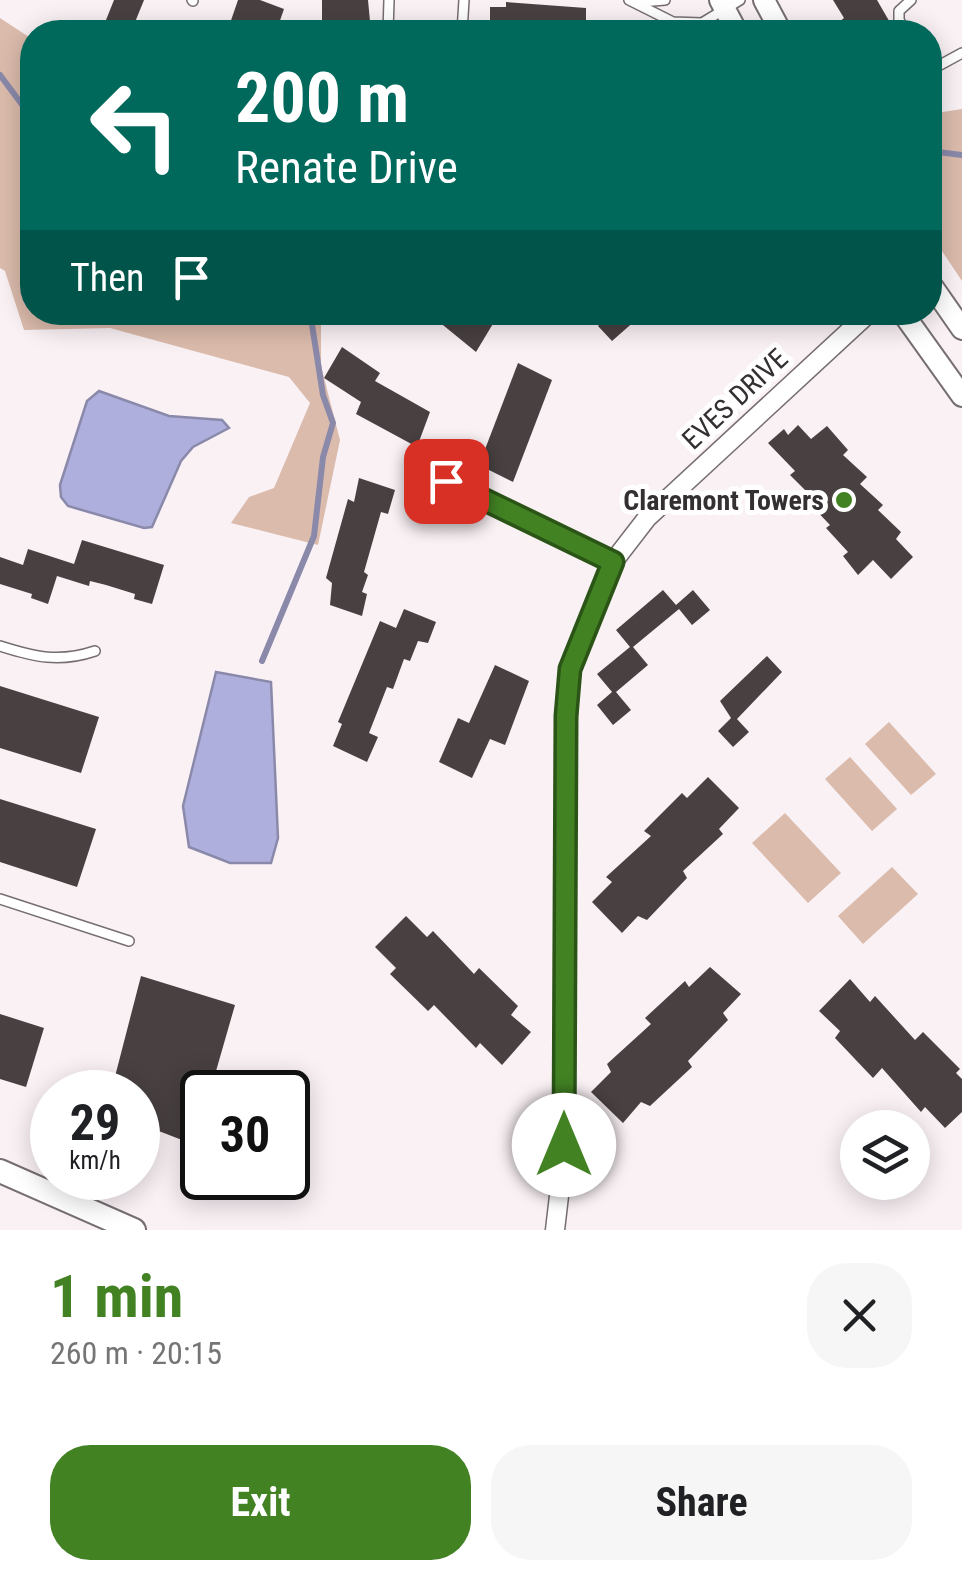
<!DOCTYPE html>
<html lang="en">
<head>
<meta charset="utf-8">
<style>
	body { margin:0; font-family:"Roboto Condensed",sans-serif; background:#f6f6f6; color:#202124; height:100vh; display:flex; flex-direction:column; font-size:38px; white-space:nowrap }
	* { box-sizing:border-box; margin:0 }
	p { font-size:32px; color:#757577 }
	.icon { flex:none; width:55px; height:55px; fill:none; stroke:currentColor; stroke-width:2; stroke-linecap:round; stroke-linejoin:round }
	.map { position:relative; height:1230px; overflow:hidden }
	.sheet { display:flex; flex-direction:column; background:#fff; flex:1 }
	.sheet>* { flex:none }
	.top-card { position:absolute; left:20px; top:20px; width:922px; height:305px; border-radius:40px; box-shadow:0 5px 25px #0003; background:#00695c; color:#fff; overflow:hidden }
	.buttons { position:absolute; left:840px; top:1110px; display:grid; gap:20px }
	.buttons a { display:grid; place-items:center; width:90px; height:90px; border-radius:50%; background:#fff; box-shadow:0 5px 25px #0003; font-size:50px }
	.speed { position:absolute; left:30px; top:1070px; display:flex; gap:20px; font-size:50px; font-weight:700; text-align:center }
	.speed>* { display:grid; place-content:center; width:130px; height:130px; border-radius:50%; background:#fff; box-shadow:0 5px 25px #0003; line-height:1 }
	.speed small { font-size:25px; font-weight:400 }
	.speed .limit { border:5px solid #111; border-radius:15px; background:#fff; color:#111 }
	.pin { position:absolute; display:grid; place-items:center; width:85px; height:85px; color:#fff; margin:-42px; border-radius:20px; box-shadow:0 5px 15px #0006 }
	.me { position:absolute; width:110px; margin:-55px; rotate:0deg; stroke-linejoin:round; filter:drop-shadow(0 0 8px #0008) }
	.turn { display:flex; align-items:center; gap:35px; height:210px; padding:0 50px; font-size:45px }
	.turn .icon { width:130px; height:130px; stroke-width:2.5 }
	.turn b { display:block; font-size:70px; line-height:85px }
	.then { display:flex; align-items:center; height:95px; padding:0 50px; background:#0003; gap:20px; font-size:38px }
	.round { display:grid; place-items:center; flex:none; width:105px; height:105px; border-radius:40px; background:#f6f6f6 }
	.head { display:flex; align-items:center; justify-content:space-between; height:170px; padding:0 50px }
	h1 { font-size:60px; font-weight:700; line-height:75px; color:#428223 }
	.button { display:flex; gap:20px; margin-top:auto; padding:20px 50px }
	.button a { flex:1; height:115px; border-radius:40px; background:#428223; color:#fff; font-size:40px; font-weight:700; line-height:115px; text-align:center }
	.button a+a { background:#f6f6f6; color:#202124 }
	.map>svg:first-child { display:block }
	.green { fill:#dbbbac }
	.water { fill:#afafde; stroke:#8a89aa; stroke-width:2.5 }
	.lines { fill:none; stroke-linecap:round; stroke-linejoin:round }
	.stream { stroke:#8a89aa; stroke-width:6 }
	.building { fill:#494141 }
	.service-casing { stroke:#766e72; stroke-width:12 }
	.minor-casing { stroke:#766e72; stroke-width:21 }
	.tertiary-casing { stroke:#766e72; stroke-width:24 }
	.secondary-casing { stroke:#766e72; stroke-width:26 }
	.service { stroke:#fff; stroke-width:9 }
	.minor { stroke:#fff; stroke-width:18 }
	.tertiary { stroke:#fff; stroke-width:20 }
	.secondary { stroke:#fff; stroke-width:22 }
	.route-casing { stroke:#2b5417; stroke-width:25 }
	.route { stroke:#428223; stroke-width:18 }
	.poi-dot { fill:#428223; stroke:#fff; stroke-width:4 }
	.labels { text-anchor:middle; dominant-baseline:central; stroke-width:10; stroke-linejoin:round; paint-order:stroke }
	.street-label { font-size:28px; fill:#343032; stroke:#fff }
	.poi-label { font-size:28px; font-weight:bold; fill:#343032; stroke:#fff; text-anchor:end }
</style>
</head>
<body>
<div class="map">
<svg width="962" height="1230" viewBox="0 0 962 1230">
	<rect width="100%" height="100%" fill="#faf1f5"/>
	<!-- green -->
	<g class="green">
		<polygon points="0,18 32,39 32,312 321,313 321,366 340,440 318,545 231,523 249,497 274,488 310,403 289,377 110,328 24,330 5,271 0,268"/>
		<polygon points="962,109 962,281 930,233 930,114"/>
		<polygon points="889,722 936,774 911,795 865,744"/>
		<polygon points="850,757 897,809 872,831 825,779"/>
		<polygon points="785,813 841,873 808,903 752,843"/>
		<polygon points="892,867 918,894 863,944 838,916"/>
	</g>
	<!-- water -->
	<g class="water">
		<polygon points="99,391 169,416 222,420 229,428 193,447 181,461 152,527 144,528 68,506 61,497 60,485 87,401"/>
		<polygon points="216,672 271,682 278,838 271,863 230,863 189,847 183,806"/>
	</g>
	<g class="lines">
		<!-- stream -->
		<g class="stream">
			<polyline points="0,75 32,118"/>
			<polyline points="930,151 962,155"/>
			<polyline points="262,661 314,536 323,457 333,423 323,395 310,312"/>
		</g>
	</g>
	<!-- building -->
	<g class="building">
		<polygon points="114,0 144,0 131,32 104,25"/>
		<polygon points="238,0 260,0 284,9 276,32 227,32"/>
		<polygon points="322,0 368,0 371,32 330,32 330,24 322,24"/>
		<polygon points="833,0 877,0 892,26 881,32 845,32 839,22 844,18"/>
		<polygon points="506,2 586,8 586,32 490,32 490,7 506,7"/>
		<polygon points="427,312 500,312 476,352"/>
		<polygon points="592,312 645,312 612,341 598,326 602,322"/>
		<polygon points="342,347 380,373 375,381 430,412 417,447 356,414 361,402 324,378"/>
		<polygon points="518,363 552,380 513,482 479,465"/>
		<polygon points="798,425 811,439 827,426 848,450 843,455 867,477 860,484 883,505 878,510 901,532 896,539 913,557 891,579 873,560 858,575 843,556 848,552 826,528 830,525 808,502 812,497 790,475 795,471 768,443 784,429 788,435"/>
		<polygon points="359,478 395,490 388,514 381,512 364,572 368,575 362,592 367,594 362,616 330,605 332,583 326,578 348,499 354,502"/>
		<polygon points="82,540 164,565 152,604 134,599 135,594 106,585 90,581 89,586 57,576 48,604 31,598 32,594 0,584 0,557 23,565 28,549 74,564"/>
		<polygon points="663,590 676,605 693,590 710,610 692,625 679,609 633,647 648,665 616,692 631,710 613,725 597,705 612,692 597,674 630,647 616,630"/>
		<polygon points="404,609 436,622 428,643 418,641 410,661 404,659 393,689 387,687 369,733 378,737 367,762 333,746 342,724 338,722 380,621 396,628"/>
		<polygon points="767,656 782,672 737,719 749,732 733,747 718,731 731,718 720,701"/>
		<polygon points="495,665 529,681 505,745 490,739 472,778 439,762 458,718 469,723"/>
		<polygon points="0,686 99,717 81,773 0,748"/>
		<polygon points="708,777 739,808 719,829 723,834 683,871 687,878 647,920 638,916 622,933 592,902 612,882 606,877 651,836 644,831 682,793 687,798"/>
		<polygon points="0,799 96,829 77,887 0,862"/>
		<polygon points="406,916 427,937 433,931 474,974 479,968 518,1006 511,1015 531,1032 502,1065 480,1043 476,1048 434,1005 428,1011 390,974 396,968 375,947"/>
		<polygon points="710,967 741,994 723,1013 728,1020 688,1061 692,1067 650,1106 641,1102 623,1123 591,1092 611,1072 607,1064 651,1024 645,1018 685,981 689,987"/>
		<polygon points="141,976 235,1005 210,1092 202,1092 202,1117 195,1145 138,1123 138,1092 111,1092"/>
		<polygon points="850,979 870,1002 875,996 915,1040 923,1032 960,1069 956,1073 962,1079 962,1112 945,1128 925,1107 921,1112 882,1068 873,1078 835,1038 840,1031 819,1011"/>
		<polygon points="0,1014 44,1028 26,1087 0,1079"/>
	</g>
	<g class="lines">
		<!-- service casing -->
		<g class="service-casing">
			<g id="service">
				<polyline points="192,0 193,1"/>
				<polyline points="629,0 673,22 702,23 740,0"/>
				<polyline points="641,2 665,0"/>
				<polyline points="388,32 389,0"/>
				<polyline points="462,32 464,0"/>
				<polyline points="906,32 899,20 899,11 911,0"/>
				<polyline points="930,64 940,65 962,53"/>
				<polyline points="446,481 613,562"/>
				<path d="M 0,646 C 35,657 59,663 95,651"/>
				<polyline points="0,899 129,941"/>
			</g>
		</g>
		<!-- minor casing -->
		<g class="minor-casing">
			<polyline id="minor" points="555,1230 565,1145 565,772 570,669 613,562 647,518 870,312"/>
		</g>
		<!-- tertiary casing -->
		<g class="tertiary-casing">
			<g id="tertiary">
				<polyline points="720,0 737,32"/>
				<polyline points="764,0 781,32"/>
				<polyline points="930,283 962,329"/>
				<polyline points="902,312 962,396"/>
			</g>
		</g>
		<!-- secondary casing -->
		<g class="secondary-casing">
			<polyline id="secondary" points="0,1171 134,1230"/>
		</g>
		<!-- service -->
		<use href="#service" class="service"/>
		<!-- minor -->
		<use href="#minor" class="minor"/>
		<!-- tertiary -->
		<use href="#tertiary" class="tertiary"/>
		<!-- secondary -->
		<use href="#secondary" class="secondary"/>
	</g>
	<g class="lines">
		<!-- route casing -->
		<g class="route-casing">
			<polyline id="route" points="446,481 613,562 570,669 566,716 564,1145"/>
		</g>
		<!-- route -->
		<use href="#route" class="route"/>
	</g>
	<!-- markers -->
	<circle class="poi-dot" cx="844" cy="500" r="10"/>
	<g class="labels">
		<!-- street labels -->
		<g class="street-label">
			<text transform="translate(735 399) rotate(-43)">EVES DRIVE</text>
		</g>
		<!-- poi labels -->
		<g class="poi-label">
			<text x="824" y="500">Claremont Towers</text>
		</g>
	</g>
</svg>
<div class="buttons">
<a><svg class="icon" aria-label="layers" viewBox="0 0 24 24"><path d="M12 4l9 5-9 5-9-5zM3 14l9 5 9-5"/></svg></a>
</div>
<div class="speed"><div>29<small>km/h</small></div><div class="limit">30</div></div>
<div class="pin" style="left:446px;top:481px;background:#d93025"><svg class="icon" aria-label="arrive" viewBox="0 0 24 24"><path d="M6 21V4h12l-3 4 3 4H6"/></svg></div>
<svg class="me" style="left:564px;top:1145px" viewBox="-20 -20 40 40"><circle r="19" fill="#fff"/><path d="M0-13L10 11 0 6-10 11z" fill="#428223"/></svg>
<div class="top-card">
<div class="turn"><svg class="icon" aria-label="left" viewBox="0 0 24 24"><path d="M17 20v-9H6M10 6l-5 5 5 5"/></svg><div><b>200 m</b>Renate Drive</div></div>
<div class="then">Then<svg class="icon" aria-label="arrive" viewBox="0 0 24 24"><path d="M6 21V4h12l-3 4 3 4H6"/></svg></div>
</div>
</div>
<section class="sheet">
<div class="head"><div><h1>1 min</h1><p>260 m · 20:15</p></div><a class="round"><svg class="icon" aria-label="close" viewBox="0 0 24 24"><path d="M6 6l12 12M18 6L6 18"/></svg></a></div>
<div class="button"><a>Exit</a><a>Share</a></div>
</section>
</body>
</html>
